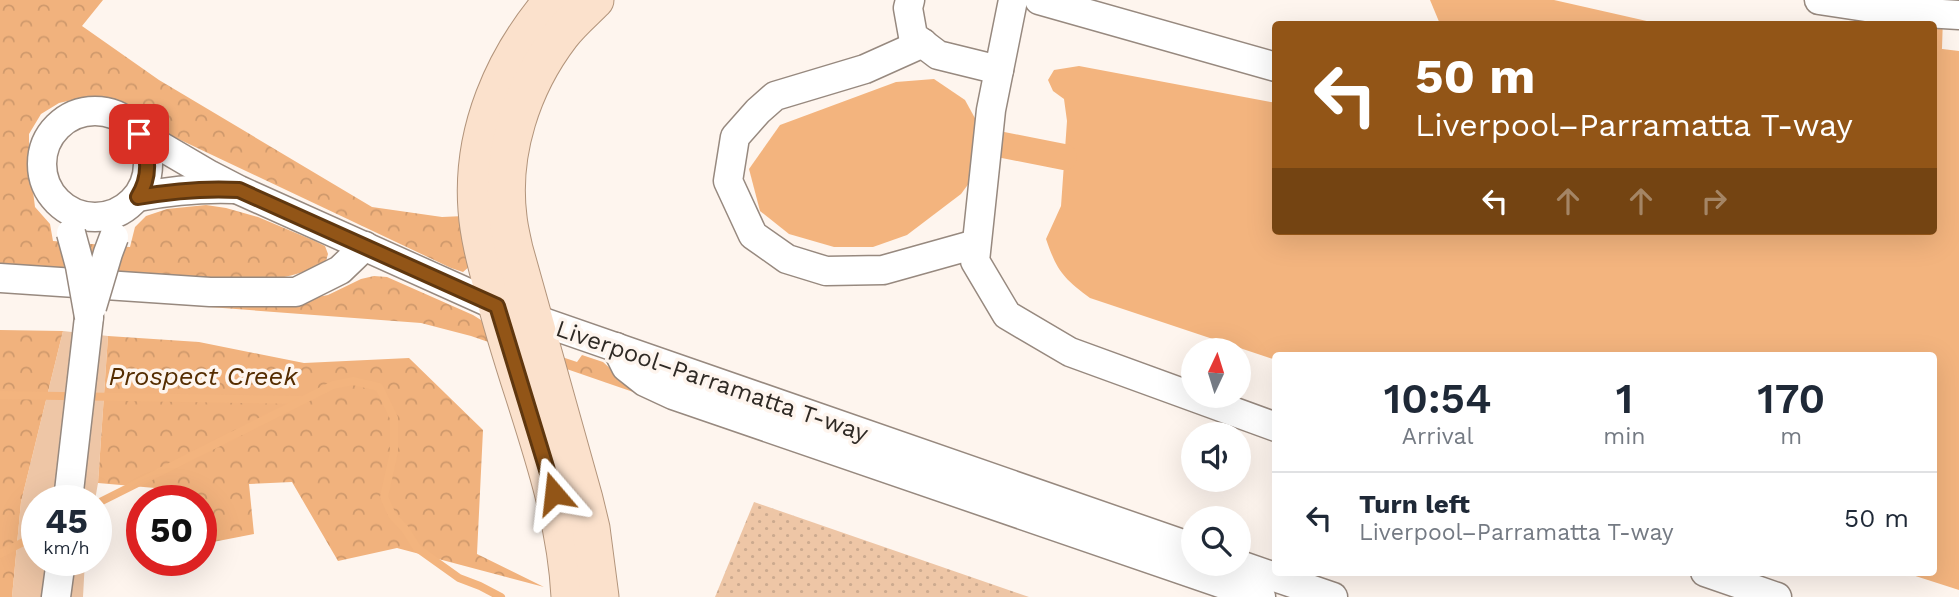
<!DOCTYPE html>
<html lang="en">
<head>
<meta charset="utf-8">
<style>
	body { margin:0; font-family:"Work Sans",sans-serif; background:#f6f6f7; color:#1f2937; height:100vh; display:flex; flex-direction:column; font-size:26px; white-space:nowrap }
	* { box-sizing:border-box; margin:0 }
	p { font-size:23px; color:#747a83 }
	.icon { flex:none; width:38px; height:38px; fill:none; stroke:currentColor; stroke-width:2; stroke-linecap:round; stroke-linejoin:round }
	.map { position:relative; flex:1; overflow:hidden }
	.side { position:absolute; left:1272px; top:352px; width:665px; height:224px; display:flex; flex-direction:column; background:#fff; border-radius:7px; box-shadow:0 7px 28px #0002 }
	.side>* { flex:none }
	.banner { position:absolute; left:1272px; top:21px; width:665px; height:214px; border-radius:7px; box-shadow:0 7px 28px #0002; background:#925517; color:#fff; overflow:hidden }
	.needle { width:46px; rotate:4deg }
	.fabs { position:absolute; left:1181px; top:338px; display:grid; gap:14px }
	.fabs a { display:grid; place-items:center; width:70px; height:70px; border-radius:50%; background:#fff; box-shadow:0 7px 28px #0002; font-size:35px }
	.speed { position:absolute; left:21px; top:485px; display:flex; gap:14px; font-size:35px; font-weight:700; text-align:center }
	.speed>* { display:grid; place-content:center; width:91px; height:91px; border-radius:50%; background:#fff; box-shadow:0 7px 28px #0002; line-height:1 }
	.speed small { font-size:18px; font-weight:400 }
	.speed .limit { border:10px solid #d22; background:#fff; color:#111 }
	.pin { position:absolute; display:grid; place-items:center; width:60px; height:60px; color:#fff; margin:-30px; border-radius:14px; box-shadow:0 4px 10px #0006 }
	.me { position:absolute; width:77px; margin:-38px; rotate:343deg; stroke-linejoin:round; filter:drop-shadow(0 0 5px #0008) }
	.turn { display:flex; align-items:center; gap:24px; height:147px; padding:0 28px; font-size:32px }
	.turn .icon { width:91px; height:91px; stroke-width:2.5 }
	.turn b { display:block; font-size:49px; line-height:60px }
	.lanes { display:flex; align-items:center; height:66px; padding:0 28px; background:#0003; justify-content:center; gap:35px; direction:ltr }
	.lanes .off { opacity:.35 }
	.eta { display:flex; justify-content:space-evenly; align-items:center; height:119px; text-align:center }
	.eta b { font-size:42px; font-weight:600; line-height:49px }
	ul { padding:0; list-style:none }
	li { display:flex; align-items:center; gap:21px; height:91px; padding:0 28px; border-top:2px solid #e0e1e3 }
	li div { flex:1 }
	li b { display:block; font-size:26px }
	li em { font-style:normal }
	.map>svg:first-child { display:block }
	.green { fill:#eec6a6 }
	.forest { fill:url(#forest-crowns) }
	.park { fill:url(#park-dots) }
	.water { fill:#f3b47e }
	.lines { fill:none; stroke-linecap:round; stroke-linejoin:round }
	.stream { stroke:#f3b47e; stroke-width:8 }
	.canal { stroke:#f3b47e; stroke-width:26 }
	.minor-casing { stroke:#97897f; stroke-width:31 }
	.major-casing { stroke:#b2947b; stroke-width:39 }
	.minor { stroke:#fff; stroke-width:28 }
	.major { stroke:#fbe1cc; stroke-width:37 }
	.minor-bridge-casing { stroke:#97897f; stroke-width:31; stroke-linecap:butt }
	.minor-bridge { stroke:#fff; stroke-width:28 }
	.route-casing { stroke:#5f370f; stroke-width:18 }
	.route { stroke:#925517; stroke-width:12 }
	.labels { text-anchor:middle; dominant-baseline:central; stroke-width:7; stroke-linejoin:round; paint-order:stroke }
	.street-label { font-size:24px; fill:#2f2a25; stroke:#fef5ee }
	.water-label { font-size:26px; font-style:italic; fill:#552d01; stroke:#fef5ee }
</style>
</head>
<body>
<div class="map">
<svg width="1959" height="597" viewBox="0 0 1959 597">
	<defs>
		<pattern id="forest-crowns" width="20" height="18" patternUnits="userSpaceOnUse" patternTransform="scale(1.75)"><rect width="20" height="18" fill="#f1b27d"/><path d="M2 6a3 3 0 1 1 6 0M12 15a3 3 0 1 1 6 0" fill="none" stroke="#cf996c"/></pattern>
		<pattern id="park-dots" width="8" height="8" patternUnits="userSpaceOnUse" patternTransform="scale(1.75)"><rect width="8" height="8" fill="#eec6a6"/><path d="M2 2h.1M6 6h.1" fill="none" stroke="#ccaa8f" stroke-width="1.8" stroke-linecap="round"/></pattern>
	</defs>
	<rect width="100%" height="100%" fill="#fef5ee"/>
	<!-- green -->
	<polygon class="green" points="63,331 108,336 98,483 95,500 37,500 37,560 85,560 83,597 12,597 21,502"/>
	<!-- forest -->
	<g class="forest">
		<path d="M 0,0 L 103,0 L 82,26 L 159,80 L 372,207 L 442,217 L 464,216 L 470,266 L 463,272 L 451,268 L 210,154 L 172,136 L 146,119 L 129,105 L 106,99 L 85,97 L 59,103 L 41,114 L 29,134 L 29,160 L 35,207 L 50,224 L 53,241 L 130,247 L 135,227 L 146,216 L 167,209 L 206,205 L 226,208 L 258,217 L 315,241 L 325,246 L 328,254 L 326,261 C 302,276 278,279 251,281 L 0,264 Z"/>
		<polygon points="374,276 387,277 473,315 481,320 490,333 577,362 582,355 603,362 639,394 471,336 421,323 116,300 117,294 291,302 328,295 361,279"/>
		<polygon points="0,330 63,331 21,502 12,597 0,597"/>
		<polygon points="108,336 199,342 304,363 409,358 483,430 477,554 544,587 397,548 338,561 292,482 249,484 254,534 213,542 201,532 201,500 169,500 155,488 98,483"/>
	</g>
	<!-- park -->
	<polygon class="park" points="754,502 1029,597 715,597"/>
	<!-- water -->
	<g class="water">
		<polygon points="1430,0 1554,0 1660,24 1440,24"/>
		<path d="M 1934,48 L 1959,51 L 1959,590 L 1903,572 L 1934,572 L 1934,355 L 1276,355 L 1276,360 L 1090,298 C 1063,278 1057,271 1046,239 L 1061,206 L 1067,121 L 1064,99 L 1053,91 L 1048,80 L 1054,70 L 1079,66 L 1276,103 L 1276,231 L 1934,231 Z"/>
		<polygon points="934,79 965,100 988,142 978,171 961,194 907,235 873,247 834,247 789,234 760,211 749,169 780,125 896,82"/>
	</g>
	<g class="lines">
		<!-- stream -->
		<g class="stream">
			<polyline points="1938,48 1939,17"/>
			<polyline points="0,395 304,400"/>
			<polyline points="96,504 333,385 353,381 379,387 394,418 394,452 384,497 392,515 405,529 417,548 459,578 480,586 501,597"/>
			<polyline points="0,554 37,535"/>
		</g>
		<!-- canal -->
		<polyline class="canal" points="988,142 1064,157"/>
		<!-- minor casing -->
		<g class="minor-casing">
			<g id="minor">
				<polyline points="910,0 908,8 913,36 938,55 999,70"/>
				<polyline points="1013,0 991,110 975,261 1007,315 1070,352 1276,427"/>
				<polyline points="1039,0 1276,67"/>
				<polyline points="1819,0 1892,11 1959,15"/>
				<polyline points="923,43 865,69 775,96 758,111 735,137 728,181 753,235 787,259 826,271 883,270 976,244"/>
				<circle cx="95" cy="164" r="53"/>
				<polyline points="140,134 210,175 239,190 497,306 1194,548"/>
				<path d="M 138,197 C 169,191 201,188 233,189"/>
				<polyline points="0,278 210,292 296,292 340,270 365,246"/>
				<polyline points="616,347 626,367 645,382 673,395 1261,597"/>
				<polyline points="68,500 89,317"/>
				<polyline points="1237,564 1333,597"/>
				<polyline points="1705,572 1777,597"/>
				<polyline points="56,597 61,560"/>
			</g>
		</g>
		<!-- major casing -->
		<g class="major-casing">
			<g id="major">
				<path d="M 553,0 C 503,58 471,132 477,210 C 479,238 487,266 494,293 C 519,394 565,492 570,597"/>
				<path d="M 595,0 C 584,11 571,22 561,35 C 522,86 500,153 508,217 C 509,228 512,239 514,249 L 584,499 L 591,528 L 600,597"/>
			</g>
		</g>
		<!-- minor -->
		<use href="#minor" class="minor"/>
		<!-- major -->
		<use href="#major" class="major"/>
		<!-- minor-bridge casing -->
		<g class="minor-bridge-casing">
			<g id="minor-bridge">
				<polyline points="71,233 80,266 89,317"/>
				<polyline points="92,307 108,253 114,237"/>
			</g>
		</g>
		<!-- minor-bridge -->
		<use href="#minor-bridge" class="minor-bridge"/>
	</g>
	<g class="lines">
		<!-- route casing -->
		<g class="route-casing">
			<path id="route" d="M 139,134 C 149,156 151,176 138,197 C 172,191 205,188 239,190 L 497,306 L 554,493"/>
		</g>
		<!-- route -->
		<use href="#route" class="route"/>
	</g>
	<g class="labels">
		<!-- street labels -->
		<g class="street-label">
			<text transform="translate(712 381) rotate(19)">Liverpool–Parramatta T-way</text>
		</g>
		<!-- water labels -->
		<g class="water-label">
			<text x="203" y="376">Prospect Creek</text>
		</g>
	</g>
</svg>
<div class="fabs">
<a><svg class="needle" viewBox="-14 -14 28 28"><path d="M0-13l5 13h-10z" fill="#e53935"/><path d="M0 13l5-13h-10z" fill="#747a83"/></svg></a>
<a><svg class="icon" aria-label="sound" viewBox="0 0 24 24"><path d="M4 9h4l5-4v14l-5-4H4zM17 9q2 3 0 6"/></svg></a>
<a><svg class="icon" aria-label="search" viewBox="0 0 24 24"><circle cx="10" cy="10" r="6"/><path d="M15 15l6 6"/></svg></a>
</div>
<div class="speed"><div>45<small>km/h</small></div><div class="limit">50</div></div>
<div class="pin" style="left:139px;top:134px;background:#d93025"><svg class="icon" aria-label="arrive" viewBox="0 0 24 24"><path d="M6 21V4h12l-3 4 3 4H6"/></svg></div>
<svg class="me" style="left:554px;top:493px" viewBox="-20 -20 40 40"><path d="M0-17L14 15 0 8-14 15z" fill="#925517" stroke="#fff" stroke-width="4"/></svg>
<div class="banner">
<div class="turn"><svg class="icon" aria-label="left" viewBox="0 0 24 24"><path d="M17 20v-9H6M10 6l-5 5 5 5"/></svg><div><b>50 m</b>Liverpool–Parramatta T-way</div></div>
<div class="lanes"><svg class="icon" aria-label="left" viewBox="0 0 24 24"><path d="M17 20v-9H6M10 6l-5 5 5 5"/></svg><svg class="icon off" aria-label="ahead" viewBox="0 0 24 24"><path d="M12 20V5M6 11l6-6 6 6"/></svg><svg class="icon off" aria-label="ahead" viewBox="0 0 24 24"><path d="M12 20V5M6 11l6-6 6 6"/></svg><svg class="icon off" aria-label="right" viewBox="0 0 24 24"><path d="M7 20v-9h11M14 6l5 5-5 5"/></svg></div>
</div>
<section class="side">
<div class="eta">
<div><b>10:54</b><p>Arrival</p></div>
<div><b>1</b><p>min</p></div>
<div><b>170</b><p>m</p></div>
</div>
<ul>
<li><svg class="icon" aria-label="left" viewBox="0 0 24 24"><path d="M17 20v-9H6M10 6l-5 5 5 5"/></svg><div><b>Turn left</b><p>Liverpool–Parramatta T-way</p></div><em>50 m</em></li>
</ul>
</section>
</div>
</body>
</html>
